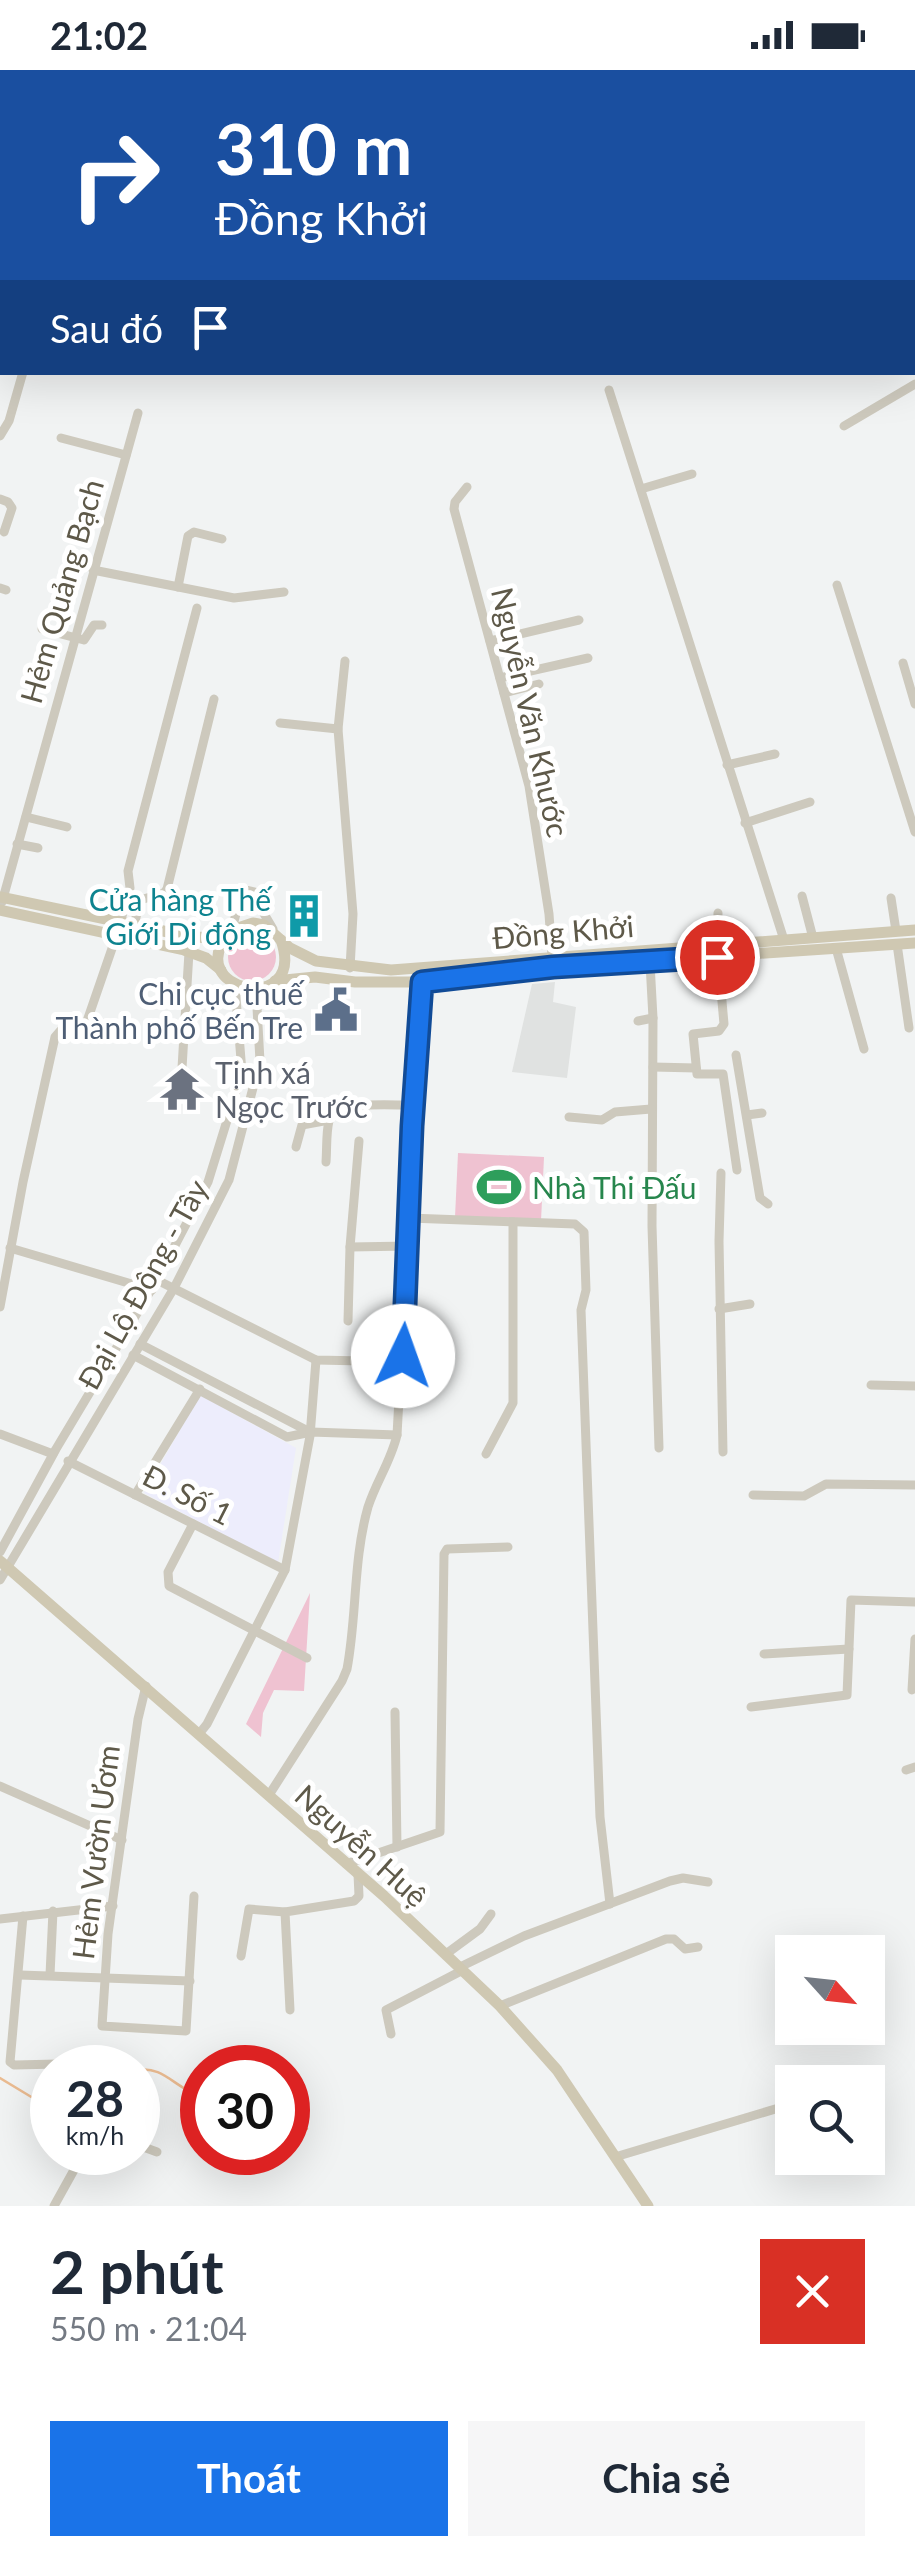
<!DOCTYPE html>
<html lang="vi">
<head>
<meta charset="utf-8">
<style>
	body { margin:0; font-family:Lato,sans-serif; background:#f6f6f7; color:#1f2937; height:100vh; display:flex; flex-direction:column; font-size:38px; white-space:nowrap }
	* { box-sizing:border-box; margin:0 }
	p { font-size:32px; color:#747a83 }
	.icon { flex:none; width:55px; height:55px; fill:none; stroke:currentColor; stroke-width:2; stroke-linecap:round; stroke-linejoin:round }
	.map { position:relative; height:2136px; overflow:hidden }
	.drawer { display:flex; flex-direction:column; background:#fff; flex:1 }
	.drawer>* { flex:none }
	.banner { position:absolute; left:0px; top:0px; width:915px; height:305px; box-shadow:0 10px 40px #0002; background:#1a4fa0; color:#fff; overflow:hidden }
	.needle { width:65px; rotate:117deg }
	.controls { position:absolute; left:775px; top:1865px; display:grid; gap:20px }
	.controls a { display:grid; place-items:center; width:110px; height:110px; border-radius:0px; background:#fff; box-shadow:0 10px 40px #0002; font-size:50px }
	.speed { position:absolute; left:30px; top:1975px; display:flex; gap:20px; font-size:50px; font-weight:700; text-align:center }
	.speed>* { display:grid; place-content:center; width:130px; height:130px; border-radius:50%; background:#fff; box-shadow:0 10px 40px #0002; line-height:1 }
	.speed small { font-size:25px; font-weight:400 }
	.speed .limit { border:15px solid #d22; background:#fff; color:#111 }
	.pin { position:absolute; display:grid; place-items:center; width:85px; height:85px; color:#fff; margin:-42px; border:5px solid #fff; border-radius:50%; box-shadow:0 2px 10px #0007 }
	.me { position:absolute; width:110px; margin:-55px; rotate:3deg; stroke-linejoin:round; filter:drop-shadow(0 0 8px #0008) }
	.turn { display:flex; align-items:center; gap:35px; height:210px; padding:0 50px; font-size:45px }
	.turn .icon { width:130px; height:130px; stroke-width:2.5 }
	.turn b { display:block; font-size:70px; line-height:85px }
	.then { display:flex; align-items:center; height:95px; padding:0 50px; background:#0003; gap:20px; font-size:38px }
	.round { display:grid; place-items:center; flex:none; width:105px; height:105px; border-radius:0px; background:#f6f6f7 }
	.headline { display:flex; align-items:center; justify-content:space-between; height:170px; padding:0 50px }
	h1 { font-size:60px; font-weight:700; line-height:75px }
	.cta { display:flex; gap:20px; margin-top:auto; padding:20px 50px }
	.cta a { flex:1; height:115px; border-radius:0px; background:#1a73e8; color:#fff; font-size:40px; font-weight:700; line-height:115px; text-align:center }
	.cta a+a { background:#f6f6f7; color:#1f2937 }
	.status { display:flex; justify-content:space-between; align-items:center; height:70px; padding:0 50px; background:#fff; direction:ltr }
	.status svg { height:28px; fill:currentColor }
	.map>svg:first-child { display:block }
	.commercial { fill:#ededfc }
	.education { fill:#e0e2e1 }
	.green { fill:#efc2d1 }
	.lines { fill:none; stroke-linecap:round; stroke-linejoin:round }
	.stream { stroke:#eabb91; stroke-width:2.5 }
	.river { stroke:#eabb91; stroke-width:15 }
	.minor { stroke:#cdc9bd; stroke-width:9 }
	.major { stroke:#cfc8b2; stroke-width:11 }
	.route-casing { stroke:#114b97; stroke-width:25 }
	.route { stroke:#1a73e8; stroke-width:18 }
	.labels { text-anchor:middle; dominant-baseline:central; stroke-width:10; stroke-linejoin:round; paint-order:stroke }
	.street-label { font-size:30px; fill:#5e5949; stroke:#fff }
	.culture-label { font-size:30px; fill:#0d838f; stroke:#fff; text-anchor:end }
	.service-label { font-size:30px; fill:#4e5e75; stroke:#fff; text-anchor:end }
	.worship-label { font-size:30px; fill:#5b616d; stroke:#fff; text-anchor:start }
	.leisure-label { font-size:30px; fill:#27864d; stroke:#fff; text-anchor:start }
</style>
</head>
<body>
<div class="status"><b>21:02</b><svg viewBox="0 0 49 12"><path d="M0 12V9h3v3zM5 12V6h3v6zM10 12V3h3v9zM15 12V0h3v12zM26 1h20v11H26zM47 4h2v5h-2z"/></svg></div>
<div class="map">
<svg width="915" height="2136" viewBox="0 0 915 2136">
	<rect width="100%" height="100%" fill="#f1f3f3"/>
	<!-- commercial -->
	<polygon class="commercial" points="200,1325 296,1378 278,1493 144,1423"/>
	<!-- education -->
	<polygon class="education" points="555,912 553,932 576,937 567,1008 512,1002 532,914"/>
	<!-- green -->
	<g class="green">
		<circle cx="252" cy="887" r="24"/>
		<polygon points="458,1083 544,1087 541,1151 455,1147"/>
		<polygon points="310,1523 304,1621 274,1620 263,1643 261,1667 246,1654"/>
	</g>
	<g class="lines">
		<!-- stream -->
		<g class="stream">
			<path d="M 138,2000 C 164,1995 178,2022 202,2025"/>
			<polyline points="0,2008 33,2028 52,2031"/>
			<polyline points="288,2041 307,2059"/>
		</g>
		<!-- river -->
		<polyline class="river" points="792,2 794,0"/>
		<!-- minor -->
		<g class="minor">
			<polyline points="567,0 568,2"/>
			<polyline points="590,0 591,2"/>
			<polyline points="905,0 906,2"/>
			<polyline points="912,35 915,32"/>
			<polyline points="912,186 915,189"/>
			<polyline points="912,198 915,196"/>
			<polyline points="609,320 784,870"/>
			<polyline points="844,356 915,314"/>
			<polyline points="0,366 9,351 23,302"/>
			<polyline points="61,368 126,385"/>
			<polyline points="467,417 455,432 454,439 529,716 549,844 552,886"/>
			<polyline points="641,419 692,404"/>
			<polyline points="0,429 8,432 12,438 4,462"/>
			<polyline points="93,500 234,528 284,522"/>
			<polyline points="837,515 915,762"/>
			<polyline points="178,517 188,466 194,462 222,469"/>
			<polyline points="0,518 6,520"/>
			<polyline points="42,559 84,570 94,555 102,555"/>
			<polyline points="490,571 579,550"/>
			<polyline points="345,591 338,659 353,844 350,898"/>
			<polyline points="903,593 915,634"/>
			<polyline points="500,608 588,588"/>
			<polyline points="504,623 539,614"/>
			<polyline points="280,653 338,659"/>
			<polyline points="727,695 775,684"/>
			<polyline points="26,747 67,757"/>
			<polyline points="745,753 810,732"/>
			<polyline points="17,774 38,778"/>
			<polyline points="802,826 813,868"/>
			<polyline points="891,828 896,861"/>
			<polyline points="2,832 138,343"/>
			<polyline points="718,843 717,875 724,954 719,961 693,964 697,1004 723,1004 737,1100"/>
			<polyline points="120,853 130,818 128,801 197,538"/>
			<polyline points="134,856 140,830 164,823 167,819 214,629"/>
			<polyline points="232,860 242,819 262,824 263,842 273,859"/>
			<polyline points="897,874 909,958"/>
			<polyline points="836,878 864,979"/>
			<polyline points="650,893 653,948 652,1156 659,1378"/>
			<polyline points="638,951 653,948"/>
			<polyline points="736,985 760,1128 768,1134"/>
			<polyline points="653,997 696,998"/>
			<polyline points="182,998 189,882"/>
			<polyline points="747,1045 762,1043"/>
			<polyline points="569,1047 602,1050 615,1042 651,1039"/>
			<polyline points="296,1077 302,1055 329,1050"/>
			<path d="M 326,1092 C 327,1079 326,1062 329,1051 C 337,1029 394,1036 413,1035"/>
			<polyline points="721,1103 719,1171 723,1382"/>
			<polyline points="409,1148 575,1154 584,1162 586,1220 581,1240 600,1747 610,1834"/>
			<polyline points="350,1177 409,1176"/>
			<polyline points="10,1178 152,1220"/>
			<polyline points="157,1210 316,1290 364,1291"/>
			<polyline points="0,1237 23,1112 55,967 62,959 82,958 86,954 117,864"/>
			<polyline points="719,1239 750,1234"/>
			<polyline points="348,1251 350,1177 359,1071"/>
			<polyline points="140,1274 308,1361"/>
			<polyline points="133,1285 287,1367 311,1362 397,1365"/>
			<polyline points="871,1315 915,1316"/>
			<polyline points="0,1364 53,1384"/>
			<polyline points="486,1384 513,1333 513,1152"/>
			<polyline points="68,1391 285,1500"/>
			<polyline points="135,1425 200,1319"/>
			<polyline points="753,1425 804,1426 826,1414 915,1415"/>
			<polyline points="193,1454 168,1502 169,1516 307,1588"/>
			<polyline points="0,1482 56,1379 157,1210 208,1112 242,1002 235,916"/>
			<polyline points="0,1510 174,1218 229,1110 260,991 256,920"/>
			<polyline points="764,1584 849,1579"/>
			<polyline points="146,1616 138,1649 108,1864 102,1956 186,1961 194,1826"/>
			<polyline points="912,1620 915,1569"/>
			<polyline points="751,1637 847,1625 851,1530 915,1532"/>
			<polyline points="395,1642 397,1777"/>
			<polyline points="199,1664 207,1654 285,1500 310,1366 316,1290"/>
			<polyline points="906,1700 915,1697"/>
			<polyline points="0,1716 122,1770"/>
			<path d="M 269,1725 L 342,1611 L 347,1599 C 357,1546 353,1490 368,1437 C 376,1412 391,1391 397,1365 L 422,912"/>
			<polyline points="346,1794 440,1762 444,1484 447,1479 508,1477"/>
			<polyline points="23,1846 10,1992 14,1995 102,1993 103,1998"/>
			<polyline points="0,1849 113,1836"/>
			<polyline points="446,1884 480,1859 491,1844"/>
			<polyline points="241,1886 249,1839 285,1842"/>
			<polyline points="460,1897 524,1866 670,1811 683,1808 708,1812"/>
			<polyline points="20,1905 190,1911"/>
			<polyline points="50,1905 53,1841"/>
			<polyline points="500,1936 666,1869 674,1869 685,1879 698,1877"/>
			<polyline points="290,1940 285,1842 354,1831 359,1826 358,1804"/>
			<polyline points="391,1964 386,1940 463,1900"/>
			<polyline points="138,2075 157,2082"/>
			<polyline points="615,2087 792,2034"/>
			<polyline points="54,2136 84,2082"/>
		</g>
		<!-- major -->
		<g class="major">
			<polyline points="0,827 187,866 208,868 253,853 264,855 290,878 316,891 391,900 915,860"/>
			<polyline points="0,840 184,880 206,888 221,900"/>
			<path d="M 231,861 C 177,921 308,948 281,870"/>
			<polyline points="275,911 315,907 355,912 422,912 553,897 915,873"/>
			<polyline points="0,1491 384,1826 500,1936 557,2000 648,2136"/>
		</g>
	</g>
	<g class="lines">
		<!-- route casing -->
		<g class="route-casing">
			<polyline id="route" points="403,1286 412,1056 422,912 553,897 717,887"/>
		</g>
		<!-- route -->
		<use href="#route" class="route"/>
	</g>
	<!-- icons -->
	<defs>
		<g id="building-bare" transform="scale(3.45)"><path d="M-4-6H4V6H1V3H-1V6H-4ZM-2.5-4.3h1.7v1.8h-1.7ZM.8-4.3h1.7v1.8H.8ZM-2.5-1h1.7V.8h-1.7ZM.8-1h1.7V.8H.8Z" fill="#0f9aa8" stroke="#fff" stroke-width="2.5" paint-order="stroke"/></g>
		<g id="civic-bare" transform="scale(3.45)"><path d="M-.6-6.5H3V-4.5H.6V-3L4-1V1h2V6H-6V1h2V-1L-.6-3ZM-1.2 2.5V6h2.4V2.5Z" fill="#5c6f8a" stroke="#fff" stroke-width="2.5" paint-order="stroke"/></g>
		<g id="temple-bare" transform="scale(3.45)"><path d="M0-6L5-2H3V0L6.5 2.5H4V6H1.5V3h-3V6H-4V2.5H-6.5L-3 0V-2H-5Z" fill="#6b7280" stroke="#fff" stroke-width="2.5" paint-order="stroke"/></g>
		<g id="stadium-bare" transform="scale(3.45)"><path d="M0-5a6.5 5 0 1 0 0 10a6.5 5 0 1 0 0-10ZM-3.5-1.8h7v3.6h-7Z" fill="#2e9e5b" stroke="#fff" stroke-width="2.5" paint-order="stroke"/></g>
	</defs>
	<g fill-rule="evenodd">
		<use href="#building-bare" x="304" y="846"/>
		<use href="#civic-bare" x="336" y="940"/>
		<use href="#temple-bare" x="182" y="1019"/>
		<use href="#stadium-bare" x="499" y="1117"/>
	</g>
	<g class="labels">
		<!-- street labels -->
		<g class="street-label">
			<text transform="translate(61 521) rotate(-74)">Hẻm Quảng Bạch</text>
			<text transform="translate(531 642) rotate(77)">Nguyễn Văn Khước</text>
			<text transform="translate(563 861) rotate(-5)">Đồng Khởi</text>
			<text transform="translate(142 1214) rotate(-61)">Đại Lộ Đông - Tây</text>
			<text transform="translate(188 1424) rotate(27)">Đ. Số 1</text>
			<text transform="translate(362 1775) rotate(42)">Nguyễn Huệ</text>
			<text transform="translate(95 1782) rotate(-83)">Hẻm Vườn Ươm</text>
		</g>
		<!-- culture labels -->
		<g class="culture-label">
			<text x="271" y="829">Cửa hàng Thế<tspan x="271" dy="34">Giới Di động</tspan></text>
		</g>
		<!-- service labels -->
		<g class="service-label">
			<text x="303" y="923">Chi cục thuế<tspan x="303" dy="34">Thành phố Bến Tre</tspan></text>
		</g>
		<!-- worship labels -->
		<g class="worship-label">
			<text x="215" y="1002">Tịnh xá<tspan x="215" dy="34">Ngọc Trước</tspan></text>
		</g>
		<!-- leisure labels -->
		<g class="leisure-label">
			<text x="532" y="1117">Nhà Thi Đấu</text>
		</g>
	</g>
</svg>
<div class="controls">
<a><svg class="needle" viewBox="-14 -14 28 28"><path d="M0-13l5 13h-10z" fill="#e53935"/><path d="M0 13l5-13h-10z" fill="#747a83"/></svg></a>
<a><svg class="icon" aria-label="search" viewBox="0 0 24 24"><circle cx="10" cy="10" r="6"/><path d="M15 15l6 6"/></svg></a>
</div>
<div class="speed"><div>28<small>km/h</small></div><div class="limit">30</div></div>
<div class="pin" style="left:717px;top:887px;background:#d93025"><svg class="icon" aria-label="arrive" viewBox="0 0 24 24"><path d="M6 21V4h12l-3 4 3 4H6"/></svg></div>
<svg class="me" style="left:403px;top:1286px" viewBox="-20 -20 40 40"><circle r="19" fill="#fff"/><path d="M0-13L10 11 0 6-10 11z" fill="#1a73e8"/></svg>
<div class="banner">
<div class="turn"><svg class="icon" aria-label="right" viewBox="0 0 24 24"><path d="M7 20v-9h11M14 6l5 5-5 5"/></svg><div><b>310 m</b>Đồng Khởi</div></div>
<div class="then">Sau đó<svg class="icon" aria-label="arrive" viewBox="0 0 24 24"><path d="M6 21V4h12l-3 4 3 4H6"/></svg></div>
</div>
</div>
<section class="drawer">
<div class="headline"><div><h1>2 phút</h1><p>550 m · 21:04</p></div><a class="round" style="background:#d93025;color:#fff"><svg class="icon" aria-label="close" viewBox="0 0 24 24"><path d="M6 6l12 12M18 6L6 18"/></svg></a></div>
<div class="cta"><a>Thoát</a><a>Chia sẻ</a></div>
</section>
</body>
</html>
